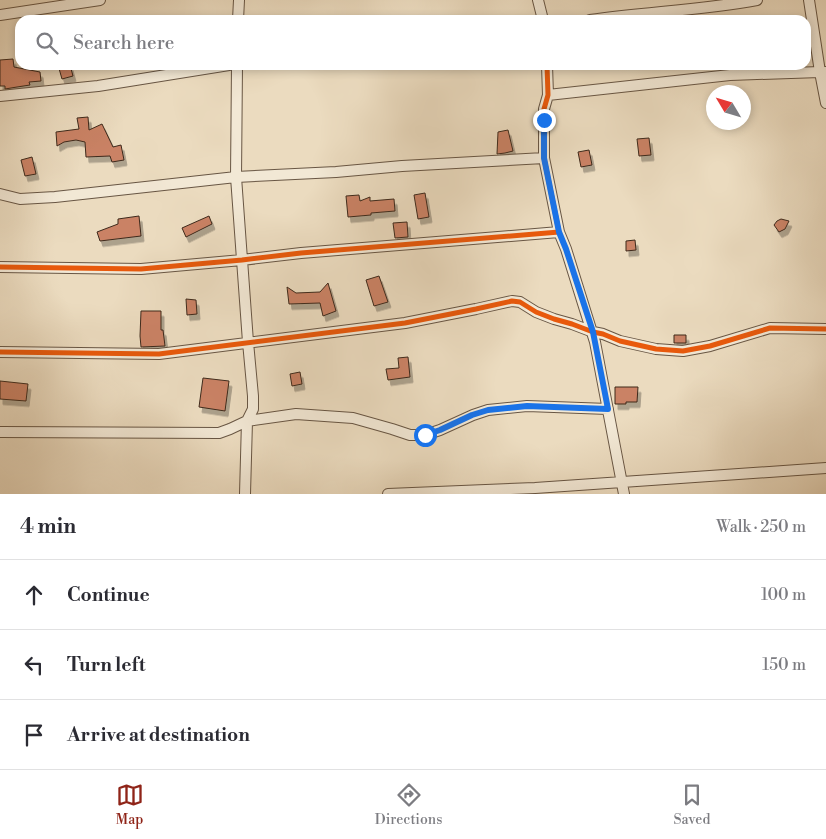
<!DOCTYPE html>
<html lang="en">
<head>
<meta charset="utf-8">
<style>
  :root { --surface:#fff; --page:#f2f2f3; --text:#2b2b33; --muted:#7c7c81; --line:#e1e1e2; --accent:#8f2418 }
  body { margin:0; font-family:"Libre Bodoni",serif; background:var(--page); color:var(--text) }
  .compass { position:absolute; left:706px; top:85px; width:45px; height:45px; border-radius:50%; background:var(--surface); box-shadow:0 2px 8px #0003; rotate:308deg }
  .stop { position:absolute; width:15px; height:15px; margin:-11px; border:4px solid #1a73e8; border-radius:50%; background:#fff }
  .stop.end { background:#1a73e8; border-color:#fff; box-shadow:0 1px 5px #0008 }
  .list { margin:0; padding:0; list-style:none }
  h2 { display:flex; justify-content:space-between; align-items:center; height:65px; margin:0; padding:0 20px; font-size:21px }
  h2 small { font-size:16px; font-weight:400; color:var(--muted) }
  .list li { display:grid; grid-template-columns:32px 1fr auto; gap:15px; align-items:center; box-sizing:border-box; height:70px; padding:0 20px; border-top:1px solid var(--line) }
  .list b { display:block; font-size:19px; white-space:nowrap }
  .list em { font-size:16px; font-style:normal; color:var(--muted) }
  .icon { flex:none; width:28px; height:28px; fill:none; stroke:currentColor; stroke-width:2; stroke-linecap:round; stroke-linejoin:round }
  .map { position:relative; flex:none; width:826px; height:494px; overflow:hidden }
  .search { position:absolute; background:var(--surface); box-shadow:0 2px 8px #0003; left:15px; right:15px; top:15px; height:55px; display:flex; align-items:center; gap:12px; box-sizing:border-box; padding:0 18px; border-radius:15px; color:var(--muted); font-size:19px }
  .sheet { height:275px; background:var(--surface) }
  nav { display:flex; justify-content:space-around; align-items:center; box-sizing:border-box; height:70px; border-top:1px solid var(--line); background:var(--surface); font-size:14px; color:var(--muted) }
  nav a { display:grid; justify-items:center; gap:2px }
  nav .on { color:var(--accent) }
  .map>svg:first-child { display:block }
</style>
</head>
<body>
<div class="map">
<svg width="826" height="494" viewBox="0 0 826 494">
  <defs>
    <filter id="shadow"><feDropShadow dx="3" dy="5.5" stdDeviation="0" flood-color="#0004"/></filter>
  </defs>
  <rect width="100%" height="100%" fill="#ebdbbf"/>
  <filter id="stains"><feTurbulence type="fractalNoise" baseFrequency=".004" numOctaves="4"/><feColorMatrix values="0 0 0 0 .2 0 0 0 0 .09 0 0 0 0 .02 0 0 0 .5 -.17"/></filter>
  <radialGradient id="worn" r=".72"><stop offset=".6" stop-color="#630" stop-opacity="0"/><stop offset="1" stop-color="#630" stop-opacity=".3"/></radialGradient>
  <!-- building -->
  <path fill="#ca8265" stroke="#3d291b" filter="url(#shadow)" d="M 13,59 L 14,67 L 40,72 L 41,81 L 29,82 L 30,85 L 17,87 L 5,89 L 5,86 L 0,86 L 0,60 Z
    M 58,65 L 70,65 L 73,76 L 62,79 Z
    M 88,117 L 89,130 L 102,124 L 113,147 L 121,145 L 124,160 L 112,162 L 110,156 L 86,157 L 85,142 L 76,140 L 64,142 L 57,146 L 56,132 L 79,129 L 77,118 Z
    M 508,130 L 513,151 L 505,153 L 497,154 L 498,132 Z
    M 649,138 L 651,155 L 639,156 L 637,139 Z
    M 589,150 L 592,165 L 581,167 L 578,152 Z
    M 32,157 L 36,174 L 25,176 L 21,160 Z
    M 425,193 L 429,217 L 418,219 L 414,195 Z
    M 359,195 L 360,201 L 370,197 L 370,201 L 394,199 L 395,211 L 371,213 L 371,215 L 348,217 L 346,196 Z
    M 139,216 L 141,236 L 100,241 L 97,232 L 118,224 L 118,219 Z
    M 209,216 L 212,224 L 186,237 L 182,228 Z
    M 781,219 L 789,221 L 785,229 L 779,232 L 774,225 L 777,221 Z
    M 407,222 L 408,237 L 395,238 L 393,223 Z
    M 635,240 L 636,250 L 626,251 L 626,241 Z
    M 379,276 L 388,302 L 374,306 L 366,280 Z
    M 328,283 L 336,311 L 323,316 L 320,303 L 289,304 L 287,287 L 296,293 L 320,292 Z
    M 186,299 L 196,300 L 197,314 L 187,315 Z
    M 141,311 L 161,311 L 161,330 L 163,330 L 165,346 L 141,347 L 140,336 Z
    M 674,335 L 686,335 L 686,343 L 674,343 Z
    M 408,357 L 410,377 L 388,380 L 386,369 L 399,368 L 398,358 Z
    M 300,372 L 302,384 L 292,386 L 290,374 Z
    M 203,378 L 229,381 L 225,411 L 199,407 Z
    M 0,381 L 28,384 L 26,401 L 0,399 Z
    M 615,387 L 638,387 L 637,402 L 626,402 L 626,404 L 615,404 Z"/>
  <g fill="none" stroke-linecap="round" stroke-linejoin="round">
    <!-- street casing -->
    <g stroke="#685644" stroke-width="12">
      <path id="street" d="M 538,0 L 543,20
        M 0,15 L 100,0
        M 238,20 L 239,0
        M 590,20 C 646,12 702,10 757,0
        M 237,65 L 236,177 L 248,342 L 253,396 L 253,409 L 247,421 L 245,494
        M 825,72 L 820,72 L 826,103
        M 548,95 L 730,75 L 820,72 L 809,0
        M 0,96 L 98,86 L 229,65
        M 0,194 L 20,199 L 55,197 L 236,177 L 336,172 L 402,166 L 544,158
        M 559,232 L 566,249 L 595,342 L 624,494
        M 0,267 L 141,269 L 242,260 L 301,253 L 559,232 L 544,158 L 544,109 L 548,95 L 547,65
        M 0,352 L 159,354 L 405,323 L 476,309 L 512,301 L 520,302 L 536,312 L 554,319 L 572,324 L 593,332 L 603,334 L 620,341 L 656,349 L 683,351 L 710,346 L 770,328 L 826,329
        M 0,432 L 219,433 L 230,429 L 247,421 L 296,414 L 353,418 L 392,429 L 410,435 L 425,435 L 440,430 L 473,415 L 488,410 L 527,406 L 608,409
        M 388,494 L 535,488 L 826,468"/>
    </g>
    <!-- street -->
    <use href="#street" stroke="#f2e8d5" stroke-width="10"/>
    <!-- cycleway casing -->
    <g stroke="#f2e8d5" stroke-width="8">
      <path id="cycleway" d="M 0,267 L 141,269 L 242,260 L 301,253 L 559,232 L 544,158 L 544,109 L 548,95 L 547,65
        M 0,352 L 159,354 L 405,323 L 476,309 L 512,301 L 520,302 L 536,312 L 554,319 L 572,324 L 593,332 L 603,334 L 620,341 L 656,349 L 683,351 L 710,346 L 770,328 L 826,329"/>
    </g>
    <!-- cycleway -->
    <use href="#cycleway" stroke="#e8590c" stroke-width="5"/>
  </g>
  <g fill="none" stroke-linecap="round" stroke-linejoin="round">
    <!-- route -->
    <path stroke="#1a73e8" stroke-width="6" d="M 425,435 L 440,430 L 472,415 L 488,410 L 527,406 L 608,409 L 593,332 L 566,249 L 559,232 L 544,158 L 544,120"/>
  </g>
  <rect width="100%" height="100%" filter="url(#stains)"/>
  <rect width="100%" height="100%" fill="url(#worn)"/>
</svg>
<svg class="compass" viewBox="-18 -18 36 36"><path d="M0-13l5 13h-10z" fill="#e53935"/><path d="M0 13l5-13h-10z" fill="#7c7c81"/></svg>
<div class="stop" style="left:425px;top:435px"></div>
<div class="stop end" style="left:544px;top:120px"></div>
<div class="search"><svg class="icon" aria-label="search" viewBox="0 0 24 24"><circle cx="10" cy="10" r="6"/><path d="M15 15l6 6"/></svg>Search here</div>
</div>
<section class="sheet">
<h2>4 min<small>Walk · 250 m</small></h2>
<ul class="list">
<li><svg class="icon" aria-label="ahead" viewBox="0 0 24 24"><path d="M12 20V5M6 11l6-6 6 6"/></svg><div><b>Continue</b></div><em>100 m</em></li>
<li><svg class="icon" aria-label="left" viewBox="0 0 24 24"><path d="M17 20v-9H6M10 6l-5 5 5 5"/></svg><div><b>Turn left</b></div><em>150 m</em></li>
<li><svg class="icon" aria-label="arrive" viewBox="0 0 24 24"><path d="M6 21V4h12l-3 4 3 4H6"/></svg><div><b>Arrive at destination</b></div></li>
</ul>
</section>
<nav>
<a class="on"><svg class="icon" aria-label="map" viewBox="0 0 24 24"><path d="M3 6l6-2 6 2 6-2v14l-6 2-6-2-6 2zM9 4v14M15 6v14"/></svg>Map</a>
<a><svg class="icon" aria-label="directions" viewBox="0 0 24 24"><path d="M12 3l9 9-9 9-9-9zM9 14v-3h6M13 9l2 2-2 2"/></svg>Directions</a>
<a><svg class="icon" aria-label="saved" viewBox="0 0 24 24"><path d="M7 4h10v16l-5-4-5 4z"/></svg>Saved</a>
</nav>
</body>
</html>
